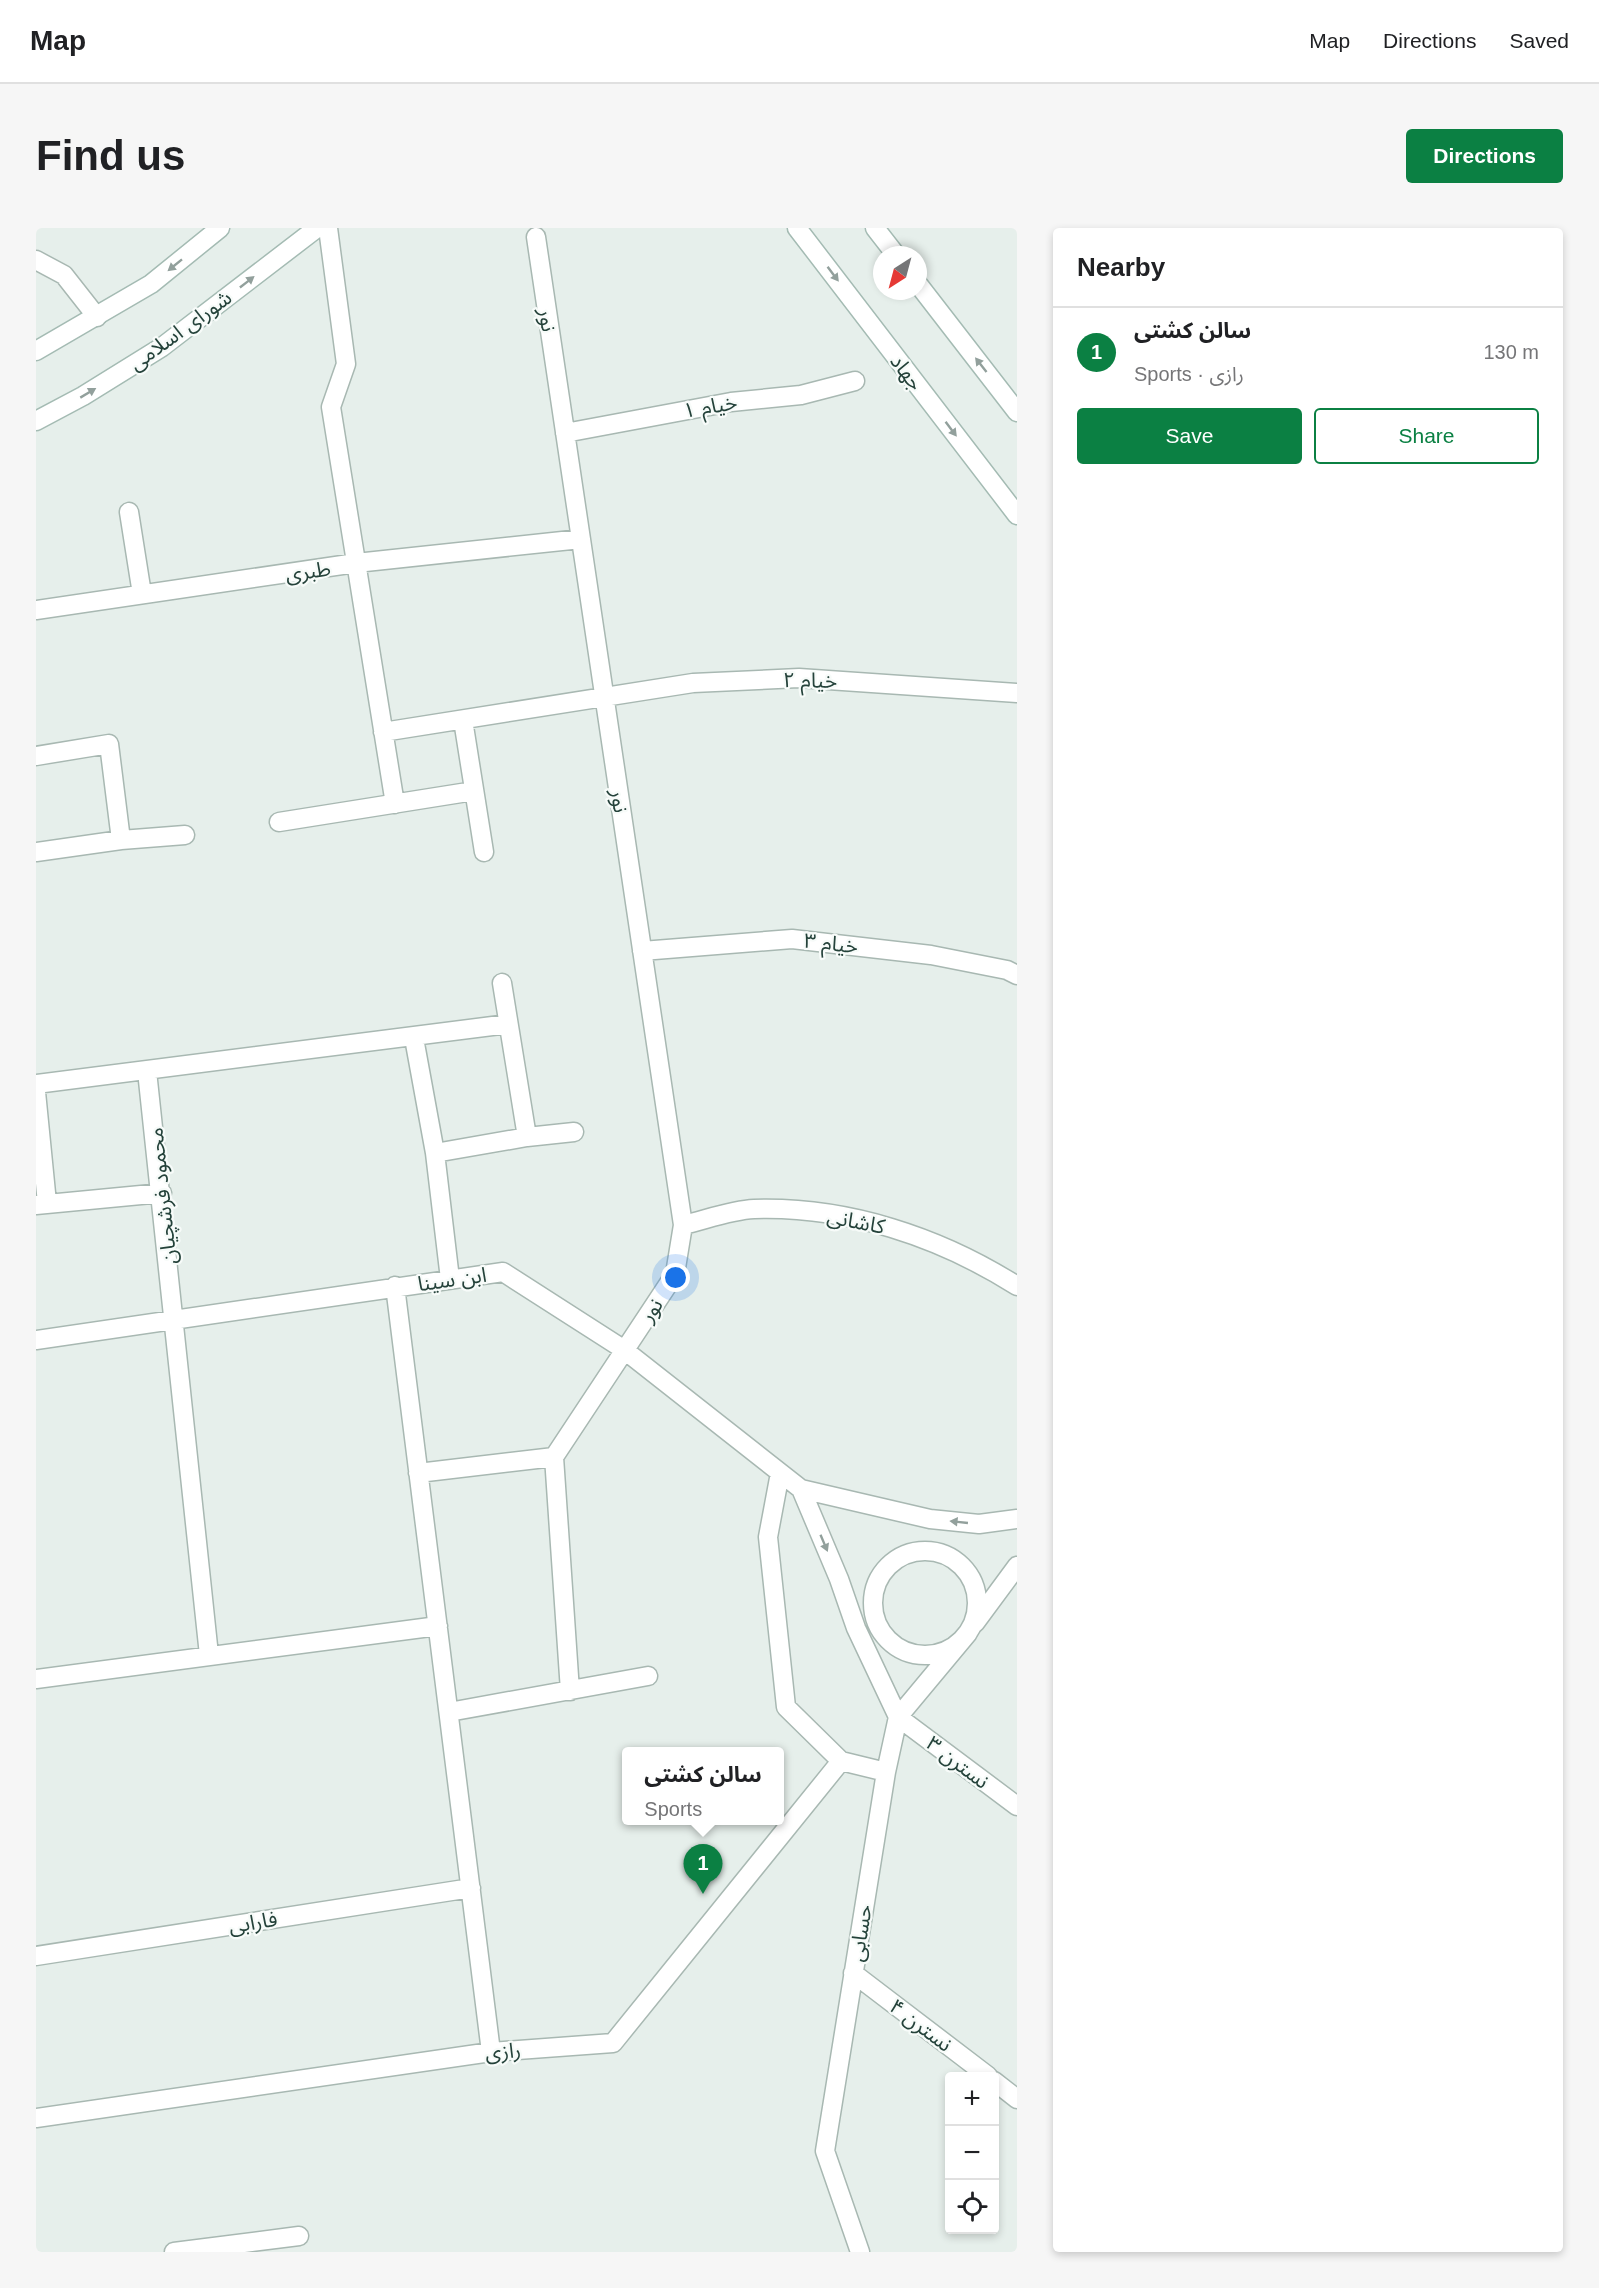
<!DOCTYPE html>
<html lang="en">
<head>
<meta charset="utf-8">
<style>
  :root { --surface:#fff; --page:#f6f6f6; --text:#202124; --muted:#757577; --line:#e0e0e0; --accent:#0b8043 }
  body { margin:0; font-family:Arial,"Noto Sans Arabic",sans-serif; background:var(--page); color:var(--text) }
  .controls { position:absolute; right:18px; bottom:18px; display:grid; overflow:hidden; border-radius:6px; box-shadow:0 3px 9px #0003 }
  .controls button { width:54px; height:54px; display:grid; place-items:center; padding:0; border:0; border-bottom:2px solid var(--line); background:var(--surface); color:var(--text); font:30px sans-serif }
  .compass { position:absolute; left:837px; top:18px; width:54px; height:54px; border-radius:50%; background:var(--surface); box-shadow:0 3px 9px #0003; rotate:216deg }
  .you { position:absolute; left:640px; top:1050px; width:21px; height:21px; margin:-15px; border:4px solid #fff; border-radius:50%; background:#1a73e8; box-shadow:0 0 0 9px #1a73e833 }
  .badge { display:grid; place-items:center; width:39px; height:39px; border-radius:50%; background:var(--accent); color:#fff; font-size:20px; font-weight:700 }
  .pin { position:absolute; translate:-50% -50px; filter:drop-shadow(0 2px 3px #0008) }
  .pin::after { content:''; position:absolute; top:32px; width:21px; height:18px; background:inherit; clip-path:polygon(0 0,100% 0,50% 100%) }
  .popup { position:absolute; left:586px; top:1519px; width:162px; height:78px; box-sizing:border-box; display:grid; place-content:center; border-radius:6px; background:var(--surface); filter:drop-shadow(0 2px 4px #0005); font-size:20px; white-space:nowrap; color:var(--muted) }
  .popup b { font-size:22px; color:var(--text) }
  .popup::after { content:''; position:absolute; left:50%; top:100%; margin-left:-12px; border:12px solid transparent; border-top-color:var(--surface) }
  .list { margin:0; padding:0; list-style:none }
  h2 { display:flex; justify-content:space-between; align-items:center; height:78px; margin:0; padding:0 24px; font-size:26px }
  h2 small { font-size:20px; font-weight:400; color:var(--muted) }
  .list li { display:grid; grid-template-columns:39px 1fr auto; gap:18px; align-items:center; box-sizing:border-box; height:84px; padding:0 24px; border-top:2px solid var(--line) }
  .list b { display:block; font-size:22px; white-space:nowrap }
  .list p { margin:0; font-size:20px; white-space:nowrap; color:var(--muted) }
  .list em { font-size:20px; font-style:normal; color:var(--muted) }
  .actions { display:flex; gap:12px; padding:18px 24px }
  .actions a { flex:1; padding:14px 0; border:2px solid var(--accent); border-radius:6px; text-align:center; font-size:21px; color:var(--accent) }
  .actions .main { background:var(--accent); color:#fff }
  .icon { flex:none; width:33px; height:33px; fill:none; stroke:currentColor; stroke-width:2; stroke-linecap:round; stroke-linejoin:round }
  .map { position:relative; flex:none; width:981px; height:2024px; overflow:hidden; border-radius:6px }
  header { display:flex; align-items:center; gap:36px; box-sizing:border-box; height:84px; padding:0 30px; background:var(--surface); border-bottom:2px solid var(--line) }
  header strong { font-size:28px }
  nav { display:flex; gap:33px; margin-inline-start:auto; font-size:21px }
  .intro { display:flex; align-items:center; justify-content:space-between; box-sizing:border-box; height:144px; padding:0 36px }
  h1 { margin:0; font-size:42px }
  .button { padding:15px 27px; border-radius:6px; background:var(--accent); color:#fff; font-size:21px; font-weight:700 }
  main { display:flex; gap:36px; padding:0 36px }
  aside { flex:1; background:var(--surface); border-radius:6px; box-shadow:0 3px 9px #0003 }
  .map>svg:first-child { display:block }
</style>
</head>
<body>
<header>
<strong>Map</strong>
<nav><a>Map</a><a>Directions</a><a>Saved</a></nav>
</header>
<div class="intro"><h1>Find us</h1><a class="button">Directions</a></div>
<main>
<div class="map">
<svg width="981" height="2024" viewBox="0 0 981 2024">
  <rect width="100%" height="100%" fill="#e6efeb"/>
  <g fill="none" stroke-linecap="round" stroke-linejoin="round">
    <!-- street casing -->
    <g stroke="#a8b8b2" stroke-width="21">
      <path id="street" d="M 292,0 L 310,136 L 295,179 L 359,576
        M 0,32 L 28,47 L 61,89
        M 529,205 L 695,174 L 765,167 L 819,153
        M 93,284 L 106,366
        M 0,382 L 320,335 L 545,311
        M 427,492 L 448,624
        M 347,504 L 657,455 L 763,450 L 981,465
        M 0,528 L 73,516 L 85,612
        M 243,594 L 438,563
        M 0,624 L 85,612 L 149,607
        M 606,723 L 756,711 L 895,727 L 971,742 L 981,747
        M 466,755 L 491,909
        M 378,810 L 399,925 L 414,1051
        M 111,843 L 173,1427
        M 0,856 L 472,796
        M 0,864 L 11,975
        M 399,925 L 491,909 L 538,904
        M 0,977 L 126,965
        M 647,997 C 669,992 695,982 718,981 C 811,978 904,1009 981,1058
        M 359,1058 L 455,1824
        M 0,1112 L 467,1044 L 587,1121 L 765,1261 L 894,1291 L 943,1296 L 981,1291
        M 518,1229 L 534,1463
        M 382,1245 L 518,1229 L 639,1046 L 647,997 L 500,9
        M 744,1245 L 732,1309 L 750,1479 L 805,1533 L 850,1544
        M 765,1261 L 803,1351 L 820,1400 L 862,1489 L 981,1578
        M837 1375a52 52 0 1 1 104 0a52 52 0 1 1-104 0Z
        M 939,1395 L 981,1338
        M 0,1451 L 402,1398
        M 413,1484 L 612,1448
        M 0,1728 L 435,1660
        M 817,1745 L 952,1848
        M 958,1853 L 981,1871
        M 0,1890 L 455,1824 L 577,1815 L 805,1533
        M 138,2024 L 263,2008
        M 824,2024 L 789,1923 L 850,1544 L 862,1489 L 932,1405"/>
    </g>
    <!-- secondary casing -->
    <g stroke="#a4bbb3" stroke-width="21">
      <path id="secondary" d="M 761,0 L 981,287
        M 839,0 L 860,27
        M 882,56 L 981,184
        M 0,123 L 115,56 L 184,0
        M 0,193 L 47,168 L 126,119 L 281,0"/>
    </g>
    <!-- street -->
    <use href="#street" stroke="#fff" stroke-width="18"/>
    <!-- secondary -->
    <use href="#secondary" stroke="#fff" stroke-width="18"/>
  </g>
  <!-- one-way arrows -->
  <defs><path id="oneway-solid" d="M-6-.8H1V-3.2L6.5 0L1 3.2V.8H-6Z" transform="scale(1.5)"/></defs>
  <g fill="#92a09c">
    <use href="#oneway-solid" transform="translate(139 37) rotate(141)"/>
    <use href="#oneway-solid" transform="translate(797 46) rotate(53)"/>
    <use href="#oneway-solid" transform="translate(211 54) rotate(-38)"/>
    <use href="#oneway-solid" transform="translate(945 137) rotate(-128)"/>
    <use href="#oneway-solid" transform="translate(52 165) rotate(-31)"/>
    <use href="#oneway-solid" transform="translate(915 201) rotate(53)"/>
    <use href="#oneway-solid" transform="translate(923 1294) rotate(-174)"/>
    <use href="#oneway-solid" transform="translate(788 1315) rotate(67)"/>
  </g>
  <g text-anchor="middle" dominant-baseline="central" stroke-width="4.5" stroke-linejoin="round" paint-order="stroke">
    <!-- street labels -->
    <g font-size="21" fill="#24423a" stroke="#f7fbf9">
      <text transform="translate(512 92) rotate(82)">نور</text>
      <text transform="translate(144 102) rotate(-36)">شورای اسلامی</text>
      <text transform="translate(871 144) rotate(53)">جهاد</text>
      <text transform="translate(674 178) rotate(-10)">خیام ۱</text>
      <text transform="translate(272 343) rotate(-8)">طبری</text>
      <text transform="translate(774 452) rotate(1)">خیام ۲</text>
      <text transform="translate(584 573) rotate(82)">نور</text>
      <text transform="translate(795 715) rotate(6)">خیام ۳</text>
      <text transform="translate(126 968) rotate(-96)">محمود فرشچیان</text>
      <text transform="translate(820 993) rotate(11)">کاشانی</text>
      <text transform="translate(416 1051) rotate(-8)">ابن سینا</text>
      <text transform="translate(615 1082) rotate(-56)">نور</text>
      <text transform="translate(922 1534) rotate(37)">نسترن ۳</text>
      <text transform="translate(217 1694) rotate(-9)">فارابی</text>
      <text transform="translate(824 1705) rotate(-81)">حسابی</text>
      <text transform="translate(885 1797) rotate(37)">نسترن ۴</text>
      <text transform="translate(467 1823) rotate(-5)">رازی</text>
    </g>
  </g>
</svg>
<div class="controls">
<button>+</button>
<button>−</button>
<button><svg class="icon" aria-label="locate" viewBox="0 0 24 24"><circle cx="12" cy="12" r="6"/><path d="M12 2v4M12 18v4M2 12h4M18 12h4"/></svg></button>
</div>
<svg class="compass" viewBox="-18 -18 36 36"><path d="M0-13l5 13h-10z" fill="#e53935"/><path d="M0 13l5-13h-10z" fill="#757577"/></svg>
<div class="you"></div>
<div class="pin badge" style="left:667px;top:1666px">1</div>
<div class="popup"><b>سالن کشتی</b>Sports</div>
</div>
<aside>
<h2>Nearby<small></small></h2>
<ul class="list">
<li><span class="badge">1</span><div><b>سالن کشتی</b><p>Sports · رازی</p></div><em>130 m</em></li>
</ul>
<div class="actions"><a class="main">Save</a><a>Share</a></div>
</aside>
</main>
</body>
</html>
